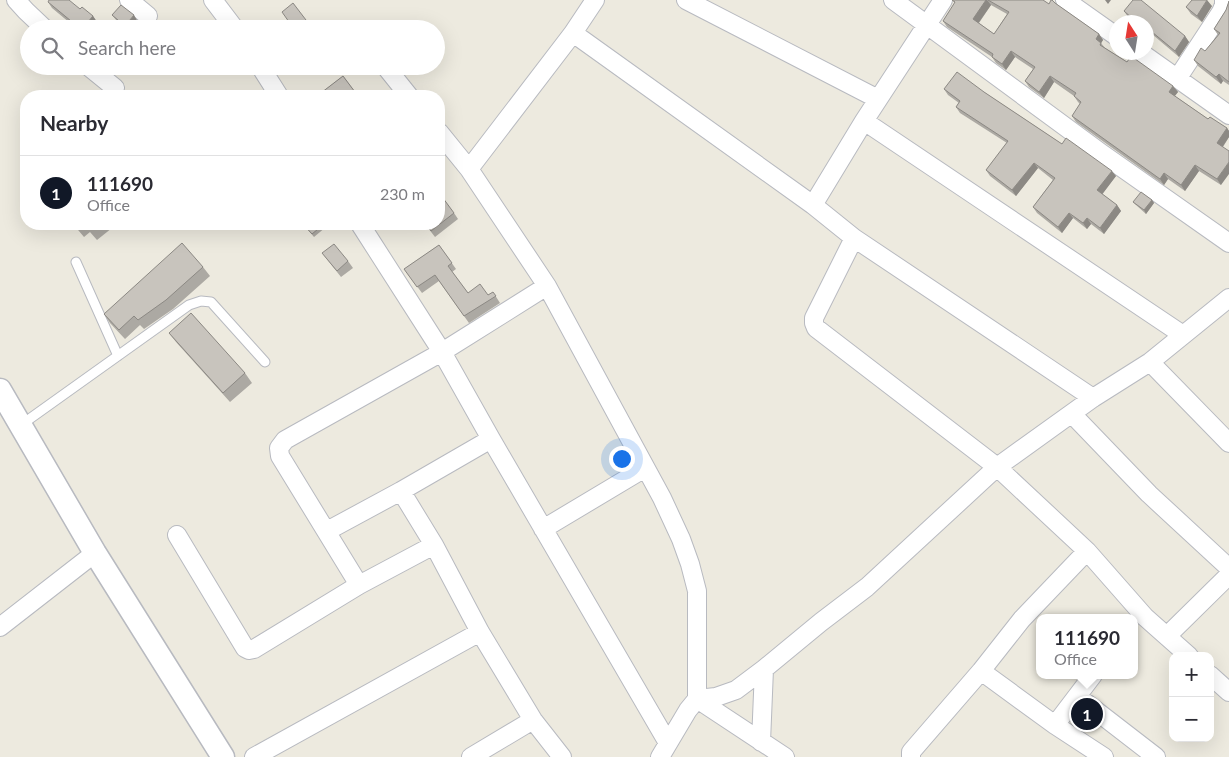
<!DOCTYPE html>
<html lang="en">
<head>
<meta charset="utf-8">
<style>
  :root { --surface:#fff; --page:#f7f7f7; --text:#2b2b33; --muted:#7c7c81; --line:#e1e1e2; --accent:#111827 }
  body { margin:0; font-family:Lato,sans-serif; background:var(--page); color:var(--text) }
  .controls { position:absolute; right:15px; bottom:15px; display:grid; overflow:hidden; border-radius:10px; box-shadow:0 5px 20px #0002 }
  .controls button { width:45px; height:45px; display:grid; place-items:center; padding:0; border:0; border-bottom:1px solid var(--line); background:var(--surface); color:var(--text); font:25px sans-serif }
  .compass { position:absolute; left:1109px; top:15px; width:45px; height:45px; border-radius:50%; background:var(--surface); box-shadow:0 5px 20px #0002; rotate:348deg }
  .you { position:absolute; left:621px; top:458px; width:18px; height:18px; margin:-12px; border:4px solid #fff; border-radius:50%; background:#1a73e8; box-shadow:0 0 0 8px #1a73e833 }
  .badge { display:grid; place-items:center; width:32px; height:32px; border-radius:50%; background:var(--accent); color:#fff; font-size:16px; font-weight:700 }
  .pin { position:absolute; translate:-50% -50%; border:2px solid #fff; box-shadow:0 1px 5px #0006 }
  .popup { position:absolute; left:1036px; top:614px; width:102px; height:65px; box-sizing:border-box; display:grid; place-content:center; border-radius:10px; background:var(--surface); filter:drop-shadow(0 1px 4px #0005); font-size:16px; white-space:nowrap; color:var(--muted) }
  .popup b { font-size:19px; color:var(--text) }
  .popup::after { content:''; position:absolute; left:50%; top:100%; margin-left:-10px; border:10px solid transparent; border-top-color:var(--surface) }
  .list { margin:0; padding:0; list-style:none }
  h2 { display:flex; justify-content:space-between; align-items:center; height:65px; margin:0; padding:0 20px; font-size:21px }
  h2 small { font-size:16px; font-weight:400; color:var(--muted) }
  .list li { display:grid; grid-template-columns:32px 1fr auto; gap:15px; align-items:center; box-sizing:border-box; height:75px; padding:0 20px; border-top:1px solid var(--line) }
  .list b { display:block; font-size:19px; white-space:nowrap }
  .list p { margin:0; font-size:16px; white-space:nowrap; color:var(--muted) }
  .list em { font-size:16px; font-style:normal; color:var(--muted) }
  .icon { flex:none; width:28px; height:28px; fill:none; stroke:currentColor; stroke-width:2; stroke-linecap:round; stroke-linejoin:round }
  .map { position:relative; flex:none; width:1229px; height:757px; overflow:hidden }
  .search { position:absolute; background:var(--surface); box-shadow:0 5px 20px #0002; left:20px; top:20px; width:425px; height:55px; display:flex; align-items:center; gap:12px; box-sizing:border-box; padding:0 18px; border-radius:28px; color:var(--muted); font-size:19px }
  .panel { position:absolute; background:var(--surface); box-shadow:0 5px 20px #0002; left:20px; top:90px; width:425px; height:140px; border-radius:20px }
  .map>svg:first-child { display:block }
</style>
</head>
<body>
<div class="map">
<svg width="1229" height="757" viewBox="0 0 1229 757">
  <rect width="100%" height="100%" fill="#edeadf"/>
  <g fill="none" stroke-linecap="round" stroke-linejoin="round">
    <!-- service casing -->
    <g stroke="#b8bac0" stroke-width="11">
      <path id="service" d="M 76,262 L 118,356
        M 21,425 L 189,305 L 201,301 L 211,302 L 265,362"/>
    </g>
    <!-- minor casing -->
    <g stroke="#b8bac0" stroke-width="20">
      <path id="minor" d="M 16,0 L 26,11 L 45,29
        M 129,0 L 148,16
        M 213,0 L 235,29
        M 595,0 L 573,33 L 813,205 L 854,238 L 1093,398
        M 686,0 L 878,99
        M 893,0 L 1101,153 L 1229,243
        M 1065,0 L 1116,36
        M 1140,52 L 1229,115
        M 88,66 L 115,88
        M 260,66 L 279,96
        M 385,66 L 409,96
        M 1177,79 L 1221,12 L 1224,5 L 1224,0
        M 864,121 L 1183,335
        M 439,132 L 469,169 L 547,286 L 662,498 L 681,539 L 690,564 L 697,591 L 697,699 L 688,710 L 660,757
        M 469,169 L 573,33
        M 813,205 L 864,121 L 943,0
        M 360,224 L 442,352 L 491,439 L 668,743
        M 854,238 L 814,318 L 814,323 L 816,328 L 997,467 L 1087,551 L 1145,617 L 1189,656
        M 1150,362 L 1229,443
        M 1072,414 L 1149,494 L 1229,568
        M 543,529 L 645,468
        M 327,531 L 401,491
        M 177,535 L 245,648 L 249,650 L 254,649 L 359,585 L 434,545 L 480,632 L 533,720 L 562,757
        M 434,545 L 401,491 L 491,439
        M 359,585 L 280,456 L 279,448 L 285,440 L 442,352 L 547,286
        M 0,627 L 95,553
        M 1167,636 L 1229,575
        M 981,671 L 1055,725 L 1104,757
        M 1210,675 L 1229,692
        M 1077,696 L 1156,757
        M 697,699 L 716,697 L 736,690 L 764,669 L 821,622 L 867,587 L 997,467 L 1093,398 L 1150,362 L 1229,298
        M 697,699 L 785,757
        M 1055,725 L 1093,675
        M 761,742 L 764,669
        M 254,757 L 480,632
        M 471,757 L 533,720
        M 911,757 L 911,752 L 981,671 L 1022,619 L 1087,551"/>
    </g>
    <!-- tertiary casing -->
    <g stroke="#b8bac0" stroke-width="25">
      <path id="tertiary" d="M 0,390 L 95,553 L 223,757"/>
    </g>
    <!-- service -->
    <use href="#service" stroke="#fff" stroke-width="9"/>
    <!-- minor -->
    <use href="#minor" stroke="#fff" stroke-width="18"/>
    <!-- tertiary -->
    <use href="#tertiary" stroke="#fff" stroke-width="22"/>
  </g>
  <!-- wall -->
  <path fill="#aca9a3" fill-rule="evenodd" d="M 952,0 L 1043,0 L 1049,4 L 1055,3 L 1099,34 L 1103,40 L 1101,43 L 1105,48 L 1127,62 L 1173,86 L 1178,92 L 1175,96 L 1208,119 L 1227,128 L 1229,131 L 1229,137 L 1223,147 L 1221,185 L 1199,171 L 1185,191 L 1168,179 L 1164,185 L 1076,122 L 1072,116 L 1080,104 L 1078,102 L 1074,96 L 1054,82 L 1044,98 L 1029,87 L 1025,81 L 1033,69 L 1015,57 L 1006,70 L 996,63 L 992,57 L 947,27 L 943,21 L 955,3 ZM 991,5 L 1007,14 L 994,34 L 979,23 Z
    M 1229,1 L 1229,85 L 1223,81 L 1221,84 L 1198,66 L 1194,60 L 1205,51 L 1218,35 L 1214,29 L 1226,10 Z
    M 48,2 L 80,9 L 93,16 L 97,22 L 92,29 L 73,29 L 69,24 L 70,23 L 52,8 Z
    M 293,3 L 310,27 L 308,29 L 293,29 Z
    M 1212,6 L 1202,22 L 1191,14 L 1186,7 Z
    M 1124,11 L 1185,36 L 1189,42 L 1179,57 L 1146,29 L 1146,22 L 1135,22 L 1128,17 Z
    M 112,15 L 138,22 L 132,29 L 126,29 L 117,21 Z
    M 343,76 L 358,96 L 317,96 Z
    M 944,89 L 984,92 L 1062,144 L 1116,176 L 1102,194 L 1117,205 L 1121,211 L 1104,234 L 1091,224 L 1087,229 L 1073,218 L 1062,233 L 1037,213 L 1033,207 L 1053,180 L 1038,168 L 1016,196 L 990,176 L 986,170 L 1007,143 L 960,113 L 956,107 L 959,103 L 948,95 Z
    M 1152,200 L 1154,203 L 1146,214 L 1136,205 L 1133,202 Z
    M 454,213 L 458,219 L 435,237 L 425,224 Z
    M 73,224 L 117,224 L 97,240 L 90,232 L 84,237 Z
    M 303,224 L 324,224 L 326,227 L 314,237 Z
    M 439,245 L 456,269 L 452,272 L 468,293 L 488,295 L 493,292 L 500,303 L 469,323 L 439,281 L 422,293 L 404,269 Z
    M 322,253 L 348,261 L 353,268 L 341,277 Z
    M 203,267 L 210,276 L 173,309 L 144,329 L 140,325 L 125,339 L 110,323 L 104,314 Z
    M 169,333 L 245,373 L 252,383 L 230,402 L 176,342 Z"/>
  <!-- shaded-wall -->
  <path fill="#8c8984" d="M 986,0 L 987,0 L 991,5 L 977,25 L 973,19 Z
    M 1105,0 L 1111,0 L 1108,4 Z
    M 1207,0 L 1212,6 L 1202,22 L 1197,16 Z
    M 134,15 L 138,22 L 132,29 L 127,29 L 125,26 Z
    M 93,16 L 97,22 L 92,29 L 82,29 Z
    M 1135,16 L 1139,22 L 1136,22 L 1133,19 Z
    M 1099,34 L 1103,40 L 1100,45 L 1096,39 Z
    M 1185,36 L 1189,42 L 1179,57 L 1175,51 Z
    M 1011,51 L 1015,57 L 1006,70 L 1002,64 Z
    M 1219,74 L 1223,81 L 1221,84 L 1216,77 Z
    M 1050,76 L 1054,82 L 1044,98 L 1039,92 Z
    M 1173,86 L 1178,92 L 1173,98 L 1169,92 Z
    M 1227,128 L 1229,131 L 1229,137 L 1221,149 L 1217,143 Z
    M 1229,162 L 1229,174 L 1221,185 L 1217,179 Z
    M 1034,163 L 1038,168 L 1016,196 L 1012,190 Z
    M 1195,165 L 1199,171 L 1185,191 L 1181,185 Z
    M 1112,171 L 1116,176 L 1101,196 L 1097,190 Z
    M 1164,173 L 1168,179 L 1164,185 L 1160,179 Z
    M 1152,200 L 1154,203 L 1146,214 L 1144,210 Z
    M 1117,205 L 1121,211 L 1104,234 L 1100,228 Z
    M 1069,213 L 1073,218 L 1062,233 L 1058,227 Z
    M 1087,218 L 1091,224 L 1087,229 L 1083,223 Z"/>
  <!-- building -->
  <path fill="#c8c4bd" stroke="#8c8984" d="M 49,0 L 69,0 L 80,9 L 82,7 L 93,16 L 82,29 L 75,29 L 69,24 L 71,21 L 48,2 Z
    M 952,0 L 986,0 L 973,19 L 994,34 L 1009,12 L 988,0 L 1043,0 L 1049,4 L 1051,0 L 1052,0 L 1055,3 L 1099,34 L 1096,39 L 1101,43 L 1100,45 L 1127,62 L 1131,56 L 1173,86 L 1169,92 L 1208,119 L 1210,117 L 1227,128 L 1217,143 L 1229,151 L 1229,162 L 1217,179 L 1195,165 L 1181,185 L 1164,173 L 1160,179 L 1072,116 L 1081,102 L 1074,96 L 1076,93 L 1050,76 L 1039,92 L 1025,81 L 1035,67 L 1011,51 L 1002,64 L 992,57 L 993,54 L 943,21 L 955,2 Z
    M 1133,0 L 1141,0 L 1185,36 L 1175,51 L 1146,27 L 1146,22 L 1142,22 L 1135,16 L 1133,19 L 1124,11 Z
    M 1192,0 L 1207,0 L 1197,16 L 1186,7 Z
    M 1229,1 L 1229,82 L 1219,74 L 1216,77 L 1194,60 L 1201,48 L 1205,51 L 1220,33 L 1214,29 L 1226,10 Z
    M 293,3 L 306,20 L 294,29 L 282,12 Z
    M 121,5 L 134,15 L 125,26 L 112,15 Z
    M 957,72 L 984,92 L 1062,144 L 1066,138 L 1112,171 L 1097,190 L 1117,205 L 1100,228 L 1087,218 L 1083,223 L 1069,213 L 1058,227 L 1033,207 L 1055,178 L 1034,163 L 1012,190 L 986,170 L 1008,141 L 956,107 L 960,101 L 944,89 Z
    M 343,76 L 355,92 L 349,96 L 317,96 Z
    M 1141,192 L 1152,200 L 1144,210 L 1133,202 Z
    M 440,194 L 454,213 L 431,231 L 425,224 L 439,224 L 439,195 Z
    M 85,224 L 94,224 L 89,228 Z
    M 303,224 L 324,224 L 312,234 Z
    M 182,243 L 203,267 L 166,300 L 138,320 L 134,316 L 119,330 L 104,314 Z
    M 334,244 L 348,261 L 337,271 L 322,253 Z
    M 439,245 L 452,263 L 448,266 L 468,293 L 480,284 L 488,295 L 493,292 L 496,296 L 464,316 L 435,275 L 417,287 L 404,269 Z
    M 191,313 L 245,373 L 223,393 L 169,333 Z"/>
</svg>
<div class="controls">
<button>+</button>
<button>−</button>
</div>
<svg class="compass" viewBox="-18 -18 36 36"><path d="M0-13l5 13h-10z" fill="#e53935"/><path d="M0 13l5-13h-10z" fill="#7c7c81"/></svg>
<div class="you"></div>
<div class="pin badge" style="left:1087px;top:714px">1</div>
<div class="popup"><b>111690</b>Office</div>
<div class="search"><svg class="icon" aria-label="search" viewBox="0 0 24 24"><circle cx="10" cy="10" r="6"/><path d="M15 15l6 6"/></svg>Search here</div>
<section class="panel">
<h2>Nearby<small></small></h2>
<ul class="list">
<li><span class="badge">1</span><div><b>111690</b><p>Office</p></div><em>230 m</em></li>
</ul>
</section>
</div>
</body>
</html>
